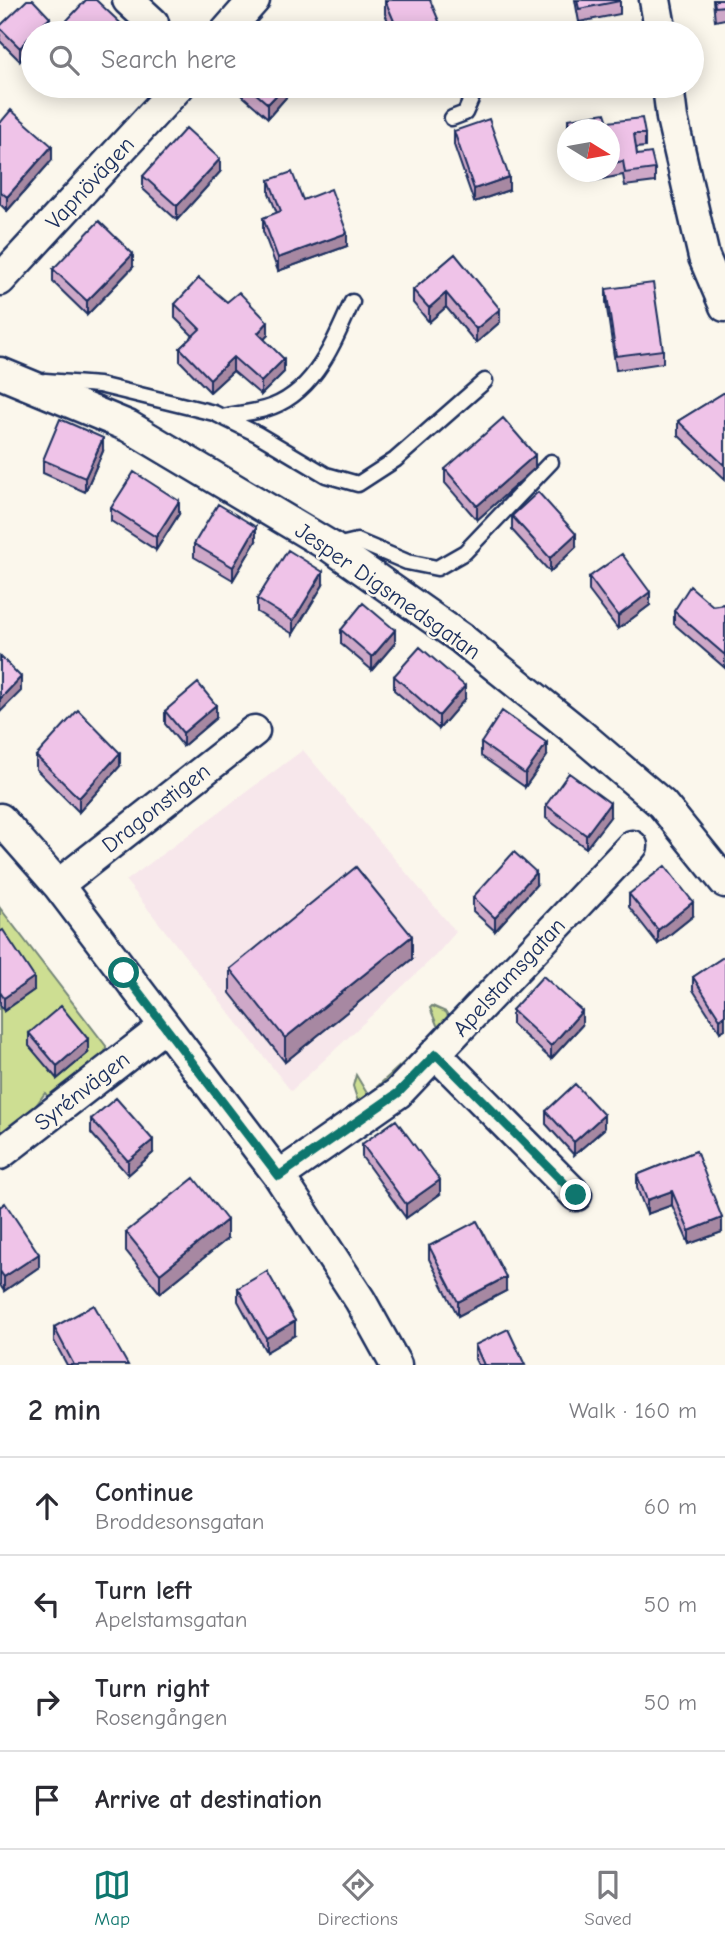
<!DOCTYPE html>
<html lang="en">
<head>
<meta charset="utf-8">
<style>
  :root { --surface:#fff; --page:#f2f2f3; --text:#2b2b33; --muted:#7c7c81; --line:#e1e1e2; --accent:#0f766e }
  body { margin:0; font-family:"Comic Neue",sans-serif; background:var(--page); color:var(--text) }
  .compass { position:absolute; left:557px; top:119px; width:63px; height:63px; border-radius:50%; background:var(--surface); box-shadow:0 4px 18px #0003; rotate:101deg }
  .stop { position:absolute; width:21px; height:21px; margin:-16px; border:5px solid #0f766e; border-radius:50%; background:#fff }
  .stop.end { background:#0f766e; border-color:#fff; box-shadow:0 2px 7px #0008 }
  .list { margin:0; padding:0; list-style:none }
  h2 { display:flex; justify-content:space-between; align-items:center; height:91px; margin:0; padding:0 28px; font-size:30px }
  h2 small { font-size:23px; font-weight:400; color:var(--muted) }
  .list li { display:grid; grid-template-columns:46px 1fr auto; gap:21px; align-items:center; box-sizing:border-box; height:98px; padding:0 28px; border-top:2px solid var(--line) }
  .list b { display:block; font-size:26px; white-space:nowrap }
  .list p { margin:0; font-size:23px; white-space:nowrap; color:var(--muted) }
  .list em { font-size:23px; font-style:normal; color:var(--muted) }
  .icon { flex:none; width:38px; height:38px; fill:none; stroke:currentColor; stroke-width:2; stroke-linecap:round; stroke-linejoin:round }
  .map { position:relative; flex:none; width:725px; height:1365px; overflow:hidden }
  .search { position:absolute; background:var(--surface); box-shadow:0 4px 18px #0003; left:21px; right:21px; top:21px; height:77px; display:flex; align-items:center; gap:18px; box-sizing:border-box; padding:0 24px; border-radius:38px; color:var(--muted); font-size:26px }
  .sheet { height:483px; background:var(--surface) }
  nav { display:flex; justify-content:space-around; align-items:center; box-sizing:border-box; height:98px; border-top:2px solid var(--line); background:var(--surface); font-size:19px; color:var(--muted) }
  nav a { display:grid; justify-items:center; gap:4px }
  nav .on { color:var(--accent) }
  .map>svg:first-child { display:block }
</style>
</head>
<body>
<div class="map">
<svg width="725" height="1365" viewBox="0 0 725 1365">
  <rect width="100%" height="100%" fill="#fbf7ec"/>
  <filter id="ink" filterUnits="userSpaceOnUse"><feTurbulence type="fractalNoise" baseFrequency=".0143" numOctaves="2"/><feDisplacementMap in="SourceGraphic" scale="14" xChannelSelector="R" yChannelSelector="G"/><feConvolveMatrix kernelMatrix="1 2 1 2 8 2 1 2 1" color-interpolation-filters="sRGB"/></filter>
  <g filter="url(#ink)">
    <!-- built -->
    <path fill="#f7e7eb" d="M 303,750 L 456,932 L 435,956 L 291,1091 L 126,881 Z"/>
    <!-- green -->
    <path fill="#cdde92" stroke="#748678" stroke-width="2" d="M 0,908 L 106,1046 L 104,1068 L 54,1105 L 45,1093 L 17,1132 L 0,1143 Z
      M 432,1006 L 446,1012 L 451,1022 L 424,1056 L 359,1105 L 353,1086 L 356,1075 L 368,1095 L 439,1030 L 430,1008 Z"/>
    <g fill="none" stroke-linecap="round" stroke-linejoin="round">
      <!-- service casing -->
      <g stroke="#1b2f5e" stroke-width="19">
        <path id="service" d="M 452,118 L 465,113 L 477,86
          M 45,381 L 99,385 L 214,413 L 257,434 L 326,475 L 358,484 L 395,460 L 485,381
          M 222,417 C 236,414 251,413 265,409 C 314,395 333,344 352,302
          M 332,547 L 357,541 L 407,562 L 437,568 L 465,552 L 551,462"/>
      </g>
      <!-- minor casing -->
      <g stroke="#1b2f5e" stroke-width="35">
        <path id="minor" d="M 128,0 L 153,23
          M 655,0 L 661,33
          M 225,33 L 254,0
          M 668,86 L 672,118 L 704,257 L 725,306
          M 0,280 L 179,86
          M 0,373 L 128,426 L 331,547 L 462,639 L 580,734 L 662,804 L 725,882
          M 0,819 L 58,885 L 279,1176 L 360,1300 L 396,1365
          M 58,885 L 254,731
          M 436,1054 L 576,1195
          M 0,1154 L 164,1027
          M 279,1176 L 398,1093 L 632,846"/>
      </g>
      <!-- service -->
      <use href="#service" stroke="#fbf7ec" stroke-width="14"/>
      <!-- minor -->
      <use href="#minor" stroke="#fbf7ec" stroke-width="30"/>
    </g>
    <!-- wall -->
    <path fill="#cea8c8" stroke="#1b2f5e" stroke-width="2" d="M 385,0 L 444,33 L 393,33 L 385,14 Z
      M 575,0 L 620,0 L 620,14 L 579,22 Z
      M 713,0 L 725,0 L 725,19 L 715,21 Z
      M 0,26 L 50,31 L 20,61 L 0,41 Z
      M 237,86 L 296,86 L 268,118 L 237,91 Z
      M 568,119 L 608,122 L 645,134 L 645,147 L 636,148 L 637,155 L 655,169 L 655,182 L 625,186 L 623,175 L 592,181 L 592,172 L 610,172 L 610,130 L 568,130 Z
      M 0,123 L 52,160 L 7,211 L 0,204 Z
      M 454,131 L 509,190 L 474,202 L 454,145 Z
      M 220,172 L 177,220 L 143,189 L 143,176 Z
      M 269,180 L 303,200 L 347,246 L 278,271 L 263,231 L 263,218 L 277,213 L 269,193 Z
      M 455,254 L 500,322 L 476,343 L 446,307 L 429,322 L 413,303 L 413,290 Z
      M 133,267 L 87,315 L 53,282 L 53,269 Z
      M 606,289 L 663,350 L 663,363 L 616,370 L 606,302 Z
      M 227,302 L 268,335 L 264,339 L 284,372 L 261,395 L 233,371 L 210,392 L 180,361 L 180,348 L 193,336 L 175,318 L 175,304 Z
      M 725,392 L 725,479 L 678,435 L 678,421 Z
      M 103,451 L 85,492 L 43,473 L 43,460 Z
      M 535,468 L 477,520 L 445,483 L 445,469 Z
      M 111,508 L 179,514 L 156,550 L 111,521 Z
      M 512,516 L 576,547 L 550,572 L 512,530 Z
      M 256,541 L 233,580 L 194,557 L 194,544 Z
      M 589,577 L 650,605 L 618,629 L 589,591 Z
      M 323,585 L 293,634 L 257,612 L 257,599 Z
      M 725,604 L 725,668 L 674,624 L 674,611 Z
      M 341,630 L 395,643 L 372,670 L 341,644 Z
      M 394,676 L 465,699 L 439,729 L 394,690 Z
      M 165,711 L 216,718 L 183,746 L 165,724 Z
      M 481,743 L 547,756 L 525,787 L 481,756 Z
      M 36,756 L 120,766 L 79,812 L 36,769 Z
      M 546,805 L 610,817 L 586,848 L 546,818 Z
      M 536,885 L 495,931 L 473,911 L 473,897 Z
      M 629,894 L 693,916 L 658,944 L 629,907 Z
      M 0,932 L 34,990 L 4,1011 L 0,1005 Z
      M 725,956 L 725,1029 L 720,1032 L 693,990 L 693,977 Z
      M 412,959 L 285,1062 L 230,993 L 230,969 Z
      M 512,1010 L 582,1025 L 551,1059 L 512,1024 Z
      M 29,1033 L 88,1053 L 57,1079 L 29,1046 Z
      M 546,1111 L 604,1129 L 574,1155 L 546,1124 Z
      M 91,1119 L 153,1153 L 128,1175 L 91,1133 Z
      M 362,1144 L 440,1194 L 406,1218 L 362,1157 Z
      M 696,1151 L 722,1232 L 689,1244 L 672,1205 L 647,1214 L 637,1188 L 637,1175 Z
      M 0,1207 L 39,1267 L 4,1291 L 0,1285 Z
      M 126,1232 L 227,1239 L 160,1293 L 126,1251 Z
      M 429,1246 L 506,1291 L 458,1316 L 429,1259 Z
      M 238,1288 L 295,1335 L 266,1352 L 238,1301 Z
      M 54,1327 L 128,1365 L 67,1365 L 54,1341 Z
      M 475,1345 L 525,1365 L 478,1365 L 475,1359 Z"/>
    <!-- shaded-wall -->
    <path fill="#a788a2" stroke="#1b2f5e" stroke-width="2" d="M 50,18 L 50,31 L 48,33 L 35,33 Z
      M 33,34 L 33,48 L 20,61 L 20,48 Z
      M 285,86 L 296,86 L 268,118 L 268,104 Z
      M 52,146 L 52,160 L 7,211 L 7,197 Z
      M 220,159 L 220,172 L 177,220 L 177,206 Z
      M 509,177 L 509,190 L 474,202 L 474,189 Z
      M 347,233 L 347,246 L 278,271 L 278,258 Z
      M 133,254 L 133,267 L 87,315 L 87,301 Z
      M 446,293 L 446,307 L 429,322 L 429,308 Z
      M 500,309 L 500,322 L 476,343 L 476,329 Z
      M 268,322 L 268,335 L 258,346 L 258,333 Z
      M 233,357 L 233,371 L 210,392 L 210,379 Z
      M 284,359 L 284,372 L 261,395 L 261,382 Z
      M 103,438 L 103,451 L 85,492 L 85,478 Z
      M 535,455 L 535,468 L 477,520 L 477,506 Z
      M 179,501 L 179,514 L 156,550 L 156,537 Z
      M 256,527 L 256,541 L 233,580 L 233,567 Z
      M 576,534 L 576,547 L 550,572 L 550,558 Z
      M 323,572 L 323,585 L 293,634 L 293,621 Z
      M 650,592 L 650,605 L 618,629 L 618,616 Z
      M 395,630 L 395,643 L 372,670 L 372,657 Z
      M 21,677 L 21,691 L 0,712 L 0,699 Z
      M 465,686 L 465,699 L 439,729 L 439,716 Z
      M 216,705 L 216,718 L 183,746 L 183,733 Z
      M 547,743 L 547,756 L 525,787 L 525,774 Z
      M 120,753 L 120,766 L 79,812 L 79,798 Z
      M 610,803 L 610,817 L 586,848 L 586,835 Z
      M 536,872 L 536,885 L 495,931 L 495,918 Z
      M 693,902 L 693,916 L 658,944 L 658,930 Z
      M 412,936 L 412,959 L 285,1062 L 285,1038 Z
      M 34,977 L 34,990 L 4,1011 L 4,998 Z
      M 582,1011 L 582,1025 L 551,1059 L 551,1046 Z
      M 725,1015 L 725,1029 L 720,1032 L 720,1019 Z
      M 88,1039 L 88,1053 L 57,1079 L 57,1066 Z
      M 604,1115 L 604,1129 L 574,1155 L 574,1142 Z
      M 153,1140 L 153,1153 L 128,1175 L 128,1161 Z
      M 440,1180 L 440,1194 L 406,1218 L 406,1204 Z
      M 672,1191 L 672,1205 L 647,1214 L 647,1200 Z
      M 722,1218 L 722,1232 L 689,1244 L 689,1231 Z
      M 227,1220 L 227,1239 L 160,1293 L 160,1274 Z
      M 39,1254 L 39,1267 L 4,1291 L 4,1277 Z
      M 506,1277 L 506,1291 L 458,1316 L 458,1302 Z
      M 295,1321 L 295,1335 L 266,1352 L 266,1338 Z"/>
    <!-- building -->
    <path fill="#efc3e8" stroke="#1b2f5e" stroke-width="2" d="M 27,0 L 33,0 L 50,18 L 33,33 L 20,48 L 0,28 L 0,26 Z
      M 86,0 L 96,0 L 131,33 L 59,33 L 57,31 Z
      M 385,0 L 430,0 L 444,33 L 399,33 Z
      M 577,0 L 620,0 L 620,1 L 579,9 Z
      M 714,0 L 725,0 L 725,6 L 715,7 Z
      M 247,86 L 285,86 L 268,104 Z
      M 11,110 L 52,146 L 7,197 L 0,191 L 0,123 Z
      M 605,113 L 608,122 L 642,118 L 645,134 L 634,134 L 637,155 L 651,153 L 655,169 L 625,173 L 623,161 L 610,164 L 610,130 L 570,130 L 568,119 Z
      M 489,119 L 509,177 L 474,189 L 454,131 Z
      M 186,128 L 220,159 L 177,206 L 143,176 Z
      M 292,172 L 303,200 L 331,189 L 347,233 L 278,258 L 263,218 L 281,211 L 269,180 Z
      M 99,221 L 133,254 L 87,301 L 53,269 Z
      M 455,254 L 500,309 L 476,329 L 446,293 L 429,308 L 413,290 Z
      M 199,278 L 227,302 L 239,292 L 268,322 L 258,333 L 284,359 L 261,382 L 233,357 L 210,379 L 180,348 L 200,329 L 175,304 Z
      M 653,283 L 663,350 L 616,356 L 606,289 Z
      M 725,392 L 725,466 L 678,421 Z
      M 503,418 L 535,455 L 477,506 L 445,469 Z
      M 60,419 L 103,438 L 85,478 L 43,460 Z
      M 134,472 L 179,501 L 156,537 L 111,508 Z
      M 538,492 L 576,534 L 550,558 L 512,516 Z
      M 218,504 L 256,527 L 233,567 L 194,544 Z
      M 288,550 L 323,572 L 293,621 L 257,599 Z
      M 622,554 L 650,592 L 618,616 L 589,577 Z
      M 690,586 L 713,606 L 725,604 L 725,655 L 674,611 Z
      M 363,603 L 395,630 L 372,657 L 341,630 Z
      M 420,647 L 465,686 L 439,716 L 394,676 Z
      M 0,656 L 21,677 L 0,699 Z
      M 198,683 L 216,705 L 183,733 L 165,711 Z
      M 78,710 L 120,753 L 79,798 L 36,756 Z
      M 502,711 L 547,743 L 525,774 L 481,743 Z
      M 569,773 L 610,803 L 586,835 L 546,805 Z
      M 514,852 L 536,872 L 495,918 L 473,897 Z
      M 665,866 L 693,902 L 658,930 L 629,894 Z
      M 356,867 L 412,936 L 285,1038 L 230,969 Z
      M 3,930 L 34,977 L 4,998 L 0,992 L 0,932 Z
      M 725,956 L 725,1015 L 720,1019 L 693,977 Z
      M 543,976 L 582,1011 L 551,1046 L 512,1010 Z
      M 61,1006 L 88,1039 L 57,1066 L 29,1033 Z
      M 575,1084 L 604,1115 L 574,1142 L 546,1111 Z
      M 116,1098 L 153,1140 L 128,1161 L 91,1119 Z
      M 396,1120 L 440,1180 L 406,1204 L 362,1144 Z
      M 696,1151 L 722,1218 L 689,1231 L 672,1191 L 647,1200 L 637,1175 Z
      M 194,1178 L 227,1220 L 160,1274 L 126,1232 Z
      M 5,1203 L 39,1254 L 4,1277 L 0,1271 L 0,1207 Z
      M 477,1221 L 506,1277 L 458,1302 L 429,1246 Z
      M 267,1271 L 295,1321 L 266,1338 L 238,1288 Z
      M 94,1305 L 128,1365 L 74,1365 L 54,1327 Z
      M 508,1329 L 525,1365 L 484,1365 L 475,1345 Z"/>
  </g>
  <g fill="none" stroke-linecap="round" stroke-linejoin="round" filter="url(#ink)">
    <!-- route -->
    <path stroke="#0f766e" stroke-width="9" d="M 124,973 L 279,1176 L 398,1093 L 436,1054 L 576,1195"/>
  </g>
  <g text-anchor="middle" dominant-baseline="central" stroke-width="5" stroke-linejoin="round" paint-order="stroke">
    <!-- street labels -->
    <g font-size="23" fill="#1b2f5e" stroke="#fbf7ec">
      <text transform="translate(90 183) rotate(-47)">Vapnövägen</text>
      <text transform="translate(388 591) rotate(35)">Jesper Digsmedsgatan</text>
      <text transform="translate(156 808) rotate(-38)">Dragonstigen</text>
      <text transform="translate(509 977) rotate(-47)">Apelstamsgatan</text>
      <text transform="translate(82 1091) rotate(-38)">Syrénvägen</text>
    </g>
  </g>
</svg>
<svg class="compass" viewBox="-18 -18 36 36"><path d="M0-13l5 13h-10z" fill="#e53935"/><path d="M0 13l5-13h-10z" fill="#7c7c81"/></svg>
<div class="stop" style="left:124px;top:973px"></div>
<div class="stop end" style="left:576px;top:1195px"></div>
<div class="search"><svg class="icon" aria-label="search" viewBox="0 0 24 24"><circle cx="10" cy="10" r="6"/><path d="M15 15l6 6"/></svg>Search here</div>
</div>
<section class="sheet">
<h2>2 min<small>Walk · 160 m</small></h2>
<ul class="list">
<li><svg class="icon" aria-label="ahead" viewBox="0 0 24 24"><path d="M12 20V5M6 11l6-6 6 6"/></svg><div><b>Continue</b><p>Broddesonsgatan</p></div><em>60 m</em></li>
<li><svg class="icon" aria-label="left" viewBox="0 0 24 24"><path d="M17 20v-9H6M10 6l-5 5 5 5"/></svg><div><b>Turn left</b><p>Apelstamsgatan</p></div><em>50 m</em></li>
<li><svg class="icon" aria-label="right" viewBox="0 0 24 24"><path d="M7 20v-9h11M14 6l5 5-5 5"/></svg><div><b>Turn right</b><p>Rosengången</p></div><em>50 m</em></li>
<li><svg class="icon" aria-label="arrive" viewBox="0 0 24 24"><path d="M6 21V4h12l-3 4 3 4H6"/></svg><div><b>Arrive at destination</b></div></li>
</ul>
</section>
<nav>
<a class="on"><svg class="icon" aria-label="map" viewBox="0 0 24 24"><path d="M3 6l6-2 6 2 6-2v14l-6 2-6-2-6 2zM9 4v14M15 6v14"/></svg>Map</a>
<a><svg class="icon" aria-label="directions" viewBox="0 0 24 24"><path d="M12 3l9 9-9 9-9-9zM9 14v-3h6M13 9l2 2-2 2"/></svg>Directions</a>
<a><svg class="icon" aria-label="saved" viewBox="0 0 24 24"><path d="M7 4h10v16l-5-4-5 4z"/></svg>Saved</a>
</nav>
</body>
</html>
